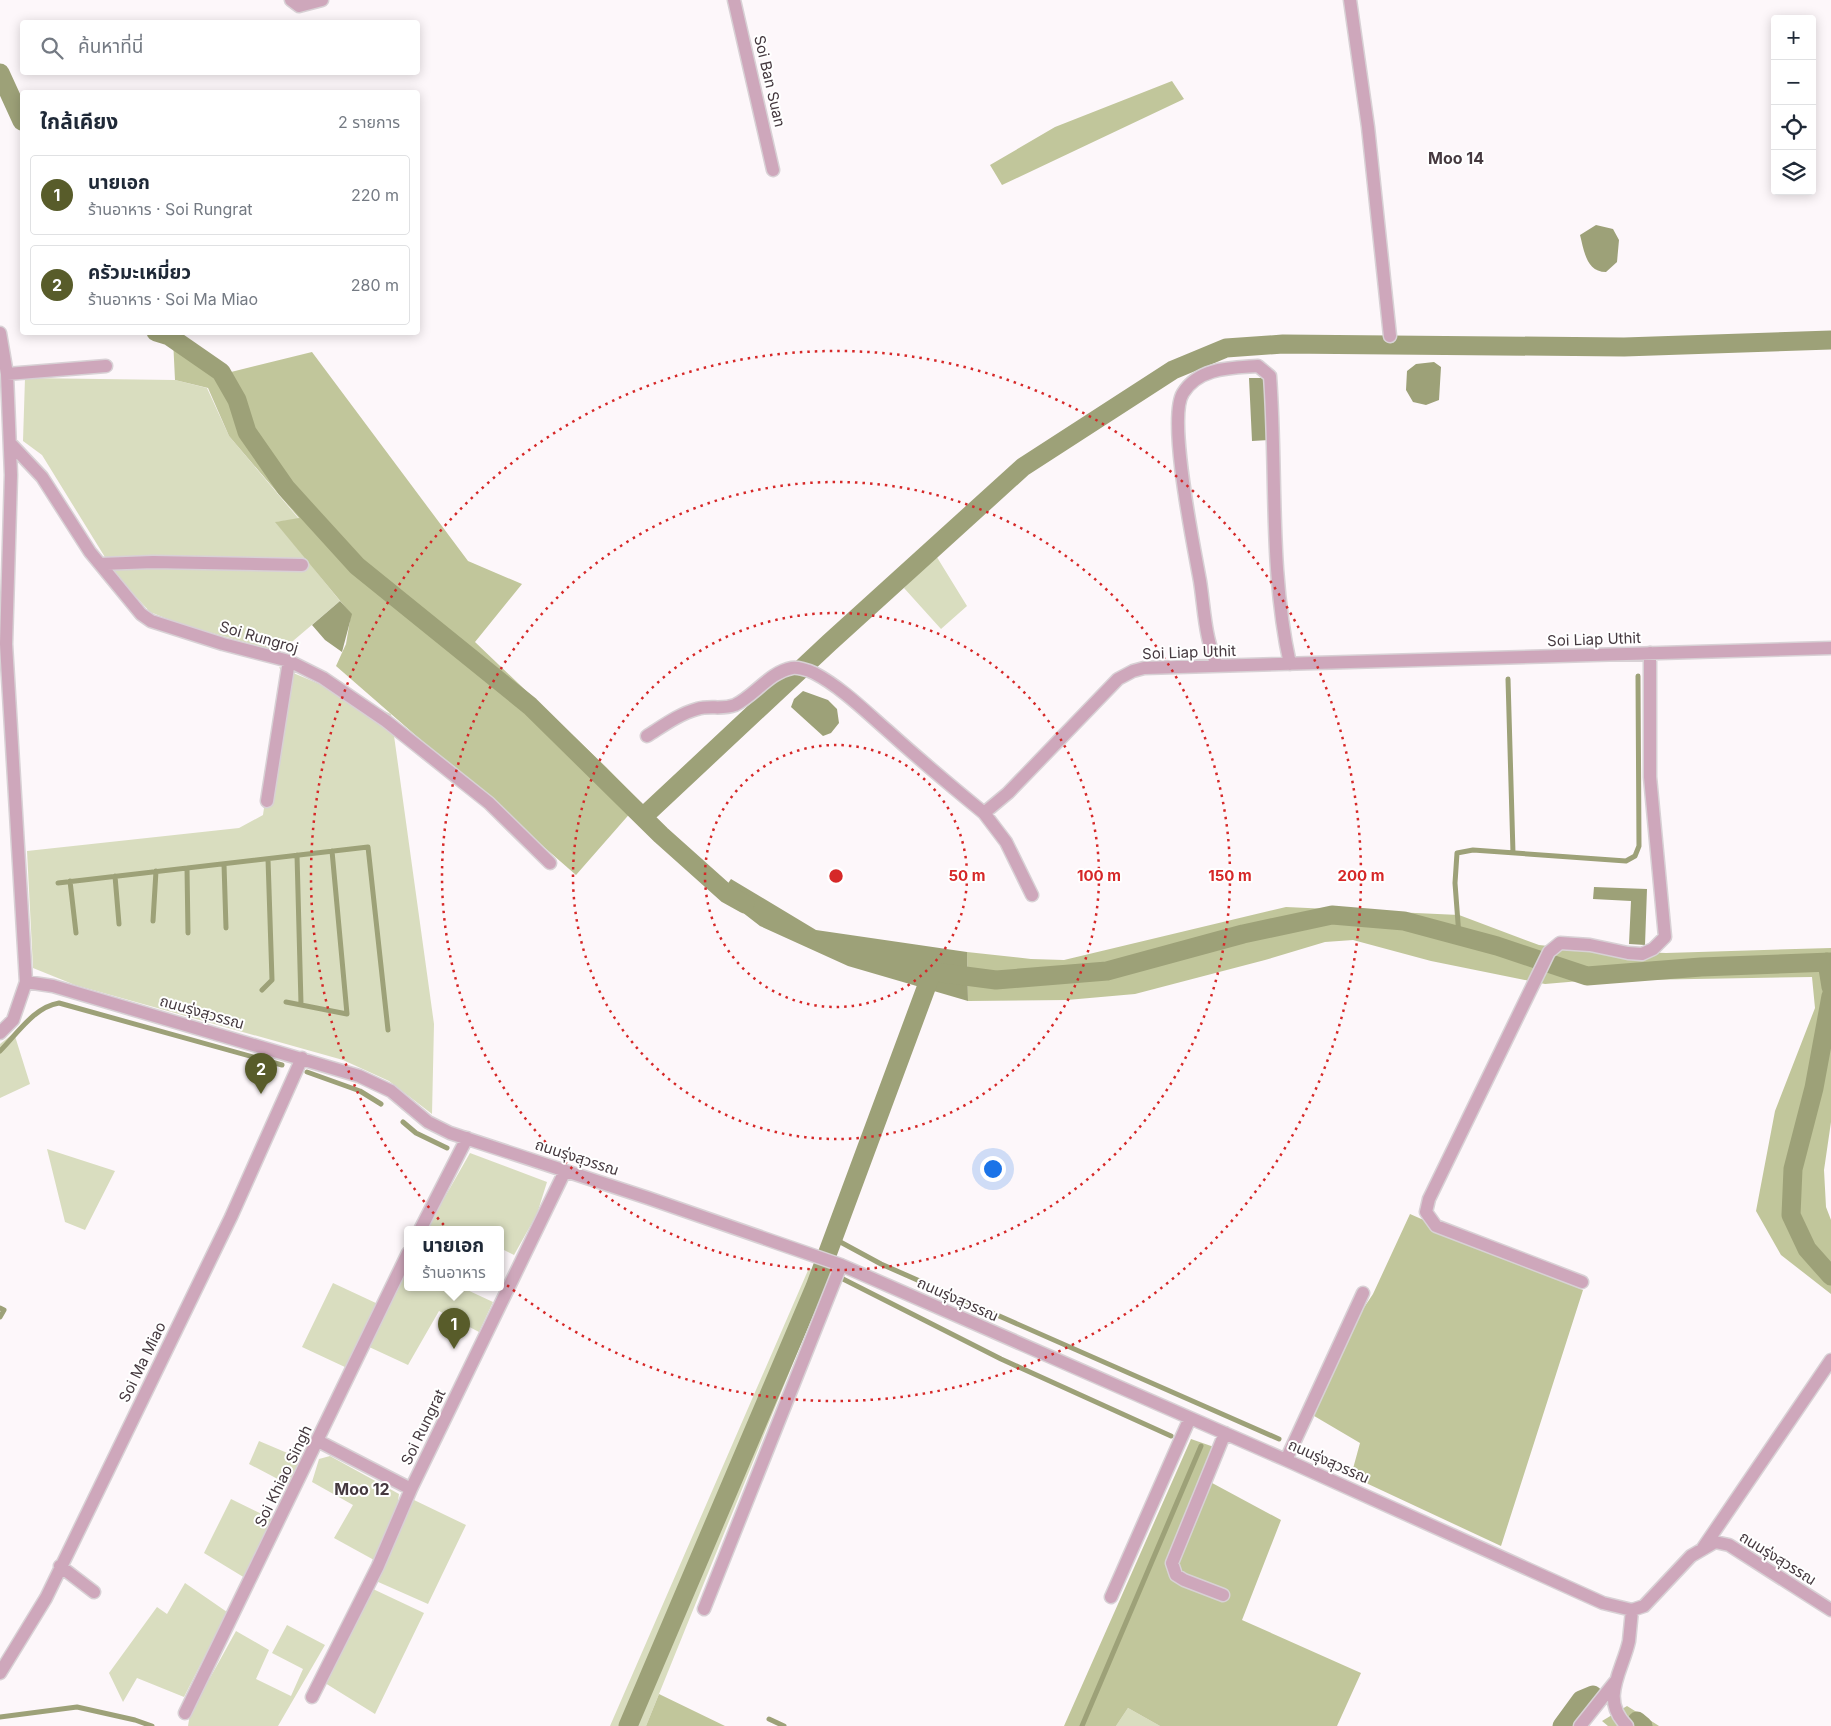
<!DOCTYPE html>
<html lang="th">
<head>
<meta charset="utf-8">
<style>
  :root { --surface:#fff; --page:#f6f6f7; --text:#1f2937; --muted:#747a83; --line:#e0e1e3; --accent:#585c2a }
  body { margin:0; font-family:Inter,"Noto Sans Thai",sans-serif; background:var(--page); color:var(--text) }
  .controls { position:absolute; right:15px; top:15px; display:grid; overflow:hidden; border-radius:5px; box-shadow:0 2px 12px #0003 }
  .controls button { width:45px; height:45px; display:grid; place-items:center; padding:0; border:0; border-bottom:1px solid var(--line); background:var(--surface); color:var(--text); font:25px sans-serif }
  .you { position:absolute; left:992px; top:1168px; width:18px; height:18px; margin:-12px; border:4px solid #fff; border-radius:50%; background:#1a73e8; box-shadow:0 0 0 8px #1a73e833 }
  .badge { display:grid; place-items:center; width:32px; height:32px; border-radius:50%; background:var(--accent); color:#fff; font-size:16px; font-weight:700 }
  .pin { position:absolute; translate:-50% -41px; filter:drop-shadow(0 1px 2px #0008) }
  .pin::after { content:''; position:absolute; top:26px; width:18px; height:15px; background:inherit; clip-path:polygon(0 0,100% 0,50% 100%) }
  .popup { position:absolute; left:404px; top:1226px; width:100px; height:65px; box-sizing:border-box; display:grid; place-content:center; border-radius:5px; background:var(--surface); filter:drop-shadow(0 1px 4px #0005); font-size:16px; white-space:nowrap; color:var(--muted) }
  .popup b { font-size:19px; color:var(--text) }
  .popup::after { content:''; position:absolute; left:50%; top:100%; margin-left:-10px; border:10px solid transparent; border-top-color:var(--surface) }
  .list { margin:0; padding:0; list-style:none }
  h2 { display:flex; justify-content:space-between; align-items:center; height:65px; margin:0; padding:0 20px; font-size:21px }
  h2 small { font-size:16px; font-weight:400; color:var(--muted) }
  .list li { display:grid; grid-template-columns:32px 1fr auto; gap:15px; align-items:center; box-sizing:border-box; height:80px; margin:0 10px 10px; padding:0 10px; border:1px solid var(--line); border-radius:5px }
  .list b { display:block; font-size:19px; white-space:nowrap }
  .list p { margin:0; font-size:16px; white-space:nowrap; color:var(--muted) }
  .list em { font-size:16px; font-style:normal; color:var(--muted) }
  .icon { flex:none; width:28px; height:28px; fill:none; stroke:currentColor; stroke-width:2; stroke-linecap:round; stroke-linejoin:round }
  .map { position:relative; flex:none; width:1831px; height:1726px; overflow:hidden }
  .search { position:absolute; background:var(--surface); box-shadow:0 2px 12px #0003; left:20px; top:20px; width:400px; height:55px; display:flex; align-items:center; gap:12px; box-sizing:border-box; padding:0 18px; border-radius:5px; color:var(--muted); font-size:19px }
  .panel { position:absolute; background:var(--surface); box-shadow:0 2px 12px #0003; left:20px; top:90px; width:400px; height:245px; border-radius:5px }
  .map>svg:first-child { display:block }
</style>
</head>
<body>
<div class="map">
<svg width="1831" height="1726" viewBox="0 0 1831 1726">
  <rect width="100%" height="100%" fill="#fdf7fa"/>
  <!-- green -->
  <path fill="#d9ddbf" d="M 25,378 L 175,380 L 207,388 L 229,436 L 299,519 L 276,522 L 340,601 L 280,652 L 183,625 L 150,612 L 116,575 L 42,455 L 23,441 Z
    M 935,554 L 967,606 L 941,629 L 904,588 Z
    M 279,667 L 391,714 L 434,1024 L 432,1114 L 389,1081 L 343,1060 L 75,985 L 33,968 L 27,851 L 239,828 L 263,815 L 283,675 Z
    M 14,1033 L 30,1084 L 0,1098 L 0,1044 Z
    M 47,1149 L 115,1171 L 85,1230 L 65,1222 Z
    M 470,1153 L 547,1182 L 537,1214 L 514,1255 L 500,1248 L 500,1230 L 426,1230 Z
    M 408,1265 L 408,1288 L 463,1288 L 493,1302 L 479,1332 L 439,1311 L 408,1365 L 367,1346 Z
    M 809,1268 L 828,1277 L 646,1726 L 610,1726 Z
    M 333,1283 L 378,1304 L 347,1368 L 302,1347 Z
    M 259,1441 L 304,1460 L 291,1486 L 249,1464 Z
    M 330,1456 L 399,1494 L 396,1515 L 374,1560 L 334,1538 L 353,1505 L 312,1482 L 319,1459 Z
    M 231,1499 L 274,1520 L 245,1578 L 204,1553 Z
    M 414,1500 L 466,1525 L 428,1604 L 376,1581 Z
    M 185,1583 L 227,1612 L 184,1697 L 137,1678 L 123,1702 L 109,1673 L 157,1607 L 167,1614 Z
    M 373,1589 L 424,1613 L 375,1714 L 325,1683 Z
    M 287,1625 L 325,1645 L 278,1726 L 188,1726 L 190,1714 L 236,1631 L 269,1650 L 256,1679 L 291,1696 L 303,1669 L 272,1653 Z
    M 1128,1708 L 1160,1726 L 1116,1726 Z"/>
  <!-- forest -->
  <path fill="#c1c69b" d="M 1172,81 L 1184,99 L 1002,185 L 990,165 L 1055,127 Z
    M 173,339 L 231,372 L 312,352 L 468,561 L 522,584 L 475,642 L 606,767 L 640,802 L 576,875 L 336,666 L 346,644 L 351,614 L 275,522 L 299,518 L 229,436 L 208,388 L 175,380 Z
    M 1286,907 L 1459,915 L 1539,945 L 1584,950 L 1666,953 L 1831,948 L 1831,1122 L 1824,1170 L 1826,1207 L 1831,1220 L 1831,1294 L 1781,1255 L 1756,1211 L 1775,1111 L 1815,1008 L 1812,977 L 1580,981 L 1545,984 L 1431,961 L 1353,940 L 1325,942 L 1265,960 L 1135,994 L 1067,1000 L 968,1001 L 967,952 L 1031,959 L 1064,960 Z
    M 1410,1214 L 1583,1290 L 1501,1546 L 1351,1476 L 1360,1443 L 1304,1410 L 1341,1342 L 1373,1294 Z
    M 1191,1439 L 1214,1447 L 1201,1477 L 1281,1520 L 1242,1620 L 1361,1673 L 1337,1726 L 1160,1726 L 1128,1708 L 1116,1726 L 1064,1726 Z
    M 659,1694 L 725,1726 L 646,1726 Z
    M 1627,1706 L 1656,1724 L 1659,1726 L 1608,1726 L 1602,1721 Z"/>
  <!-- water -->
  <path fill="#9da178" d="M 1596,225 L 1613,229 L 1619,240 L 1617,262 L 1606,272 C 1586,272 1584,250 1580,235 Z
    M 1434,362 L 1441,367 L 1439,400 L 1426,405 L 1413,402 L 1406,390 L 1407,371 L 1416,364 Z
    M 1249,378 L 1266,378 L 1269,440 L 1252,441 Z
    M 340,601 L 352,614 L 342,652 L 325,640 L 312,625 Z
    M 803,691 L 828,700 L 837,709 L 839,723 L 831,733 L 823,736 L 791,707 L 794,699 Z
    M 731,879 L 816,930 L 967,952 L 968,1001 L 848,966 L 760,926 L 720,895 Z
    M 1594,887 L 1647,889 L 1645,945 L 1629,944 L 1631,901 L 1593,899 Z"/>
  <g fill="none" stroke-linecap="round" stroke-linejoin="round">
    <!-- stream -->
    <path stroke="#9da178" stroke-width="5" d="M 1508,679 L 1513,853
      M 297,855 L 301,1004
      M 224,864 L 226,928
      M 187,868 L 188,933
      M 115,876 L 119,924
      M 70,881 L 76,933
      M 58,883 L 368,847 L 388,1030
      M 153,921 L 156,871
      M 1459,936 L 1455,883 L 1457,853 L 1473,850 L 1626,861 L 1635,856 L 1639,846 L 1638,676
      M 262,990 L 272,980 L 268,859
      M 286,1002 L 347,1014 L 332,851
      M 0,1051 C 17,1034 34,1007 59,1003 L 282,1065
      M 307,1072 L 360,1091 L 381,1104
      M 403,1122 L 416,1133 L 447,1148
      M 833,1238 L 881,1264 L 1279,1439
      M 821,1271 L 830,1274
      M 843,1279 L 1001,1359 L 1171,1436
      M 0,1308 L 4,1310 L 0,1317
      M 0,1717 L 77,1707 L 135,1720 L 152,1726
      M 769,1719 L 784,1726
      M 1082,1726 L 1201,1446"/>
    <!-- canal -->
    <path stroke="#9da178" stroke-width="19" d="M 0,73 L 22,121
      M 156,332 L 169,336 L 221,372 L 237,400 L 247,432 L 286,488 L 357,566 L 530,706 L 661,835 L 727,894 L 745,904
      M 643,817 L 829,643 L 1023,467 L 1173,370 L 1226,348 L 1283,344 L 1624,347 L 1831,340
      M 1827,962 L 1831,987
      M 942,973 L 996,980 L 1107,971 L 1243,934 L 1332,915 L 1404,921 L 1497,946 L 1587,976 L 1701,967 L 1831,962
      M 1831,996 L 1814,1088 L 1793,1169 L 1791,1215 L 1807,1249 L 1831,1276
      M 1637,1721 L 1643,1726
      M 628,1726 L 815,1287 L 932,972
      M 1562,1726 L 1581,1700 L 1593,1695"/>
    <!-- minor casing -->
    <g stroke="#d8d1d5" stroke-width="15">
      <path id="minor" d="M 291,0 L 299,6 L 322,0
        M 734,0 L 773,170
        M 1350,0 L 1368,127 L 1390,336
        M 0,333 L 7,374 L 11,475 L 6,644 L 26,982 L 13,1020 L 0,1033
        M 7,374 L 106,366
        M 10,443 L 42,477 L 90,552 L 141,614 L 151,621 L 223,644 L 289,661 L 323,678 L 386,721 L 489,803 L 550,863
        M 100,564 L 153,562 L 302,565
        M 1217,666 C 1214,657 1210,647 1208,637 C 1204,619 1203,600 1200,581 C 1194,547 1167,418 1183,393 C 1199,367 1231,368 1258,366 L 1270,376 C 1277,472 1269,570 1290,664
        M 647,736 C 663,726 679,714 697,709 C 710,705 722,710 735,705 C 754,696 770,672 792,668 C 797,667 808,670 814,673 C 841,687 865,711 888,731 C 919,759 951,786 984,813 L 1008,793 L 1118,679 L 1133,671 L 1144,668 L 1831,648
        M 267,801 L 289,661
        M 984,813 L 1006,842 L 1032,895
        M 26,982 L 53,986 L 359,1076 L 391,1091 L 428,1122 L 450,1133 L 648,1198 L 841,1265 L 1286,1460 L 1603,1603 L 1632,1610 L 1644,1606 L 1691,1556 L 1715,1542 L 1729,1545 L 1831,1610
        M 420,1230 L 467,1138
        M 1582,1282 L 1436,1226 L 1426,1212 L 1429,1199 L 1549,952 L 1560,943 L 1590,945 L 1628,953 L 1642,954 L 1653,949 L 1665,937 L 1650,777 L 1650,653
        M 318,1441 L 411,1489
        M 1286,1460 L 1363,1293
        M 1703,1548 L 1831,1360
        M 60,1566 L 94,1592
        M 1223,1595 L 1184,1580 L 1176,1575 L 1172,1563 L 1225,1433
        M 1111,1597 L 1190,1418
        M 704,1609 L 841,1265
        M 0,1673 L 46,1598 L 231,1217 L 302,1058
        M 312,1697 L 378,1566 L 411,1489 L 565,1171
        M 185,1713 L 408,1253
        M 1580,1726 L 1615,1682
        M 1627,1726 C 1599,1699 1623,1670 1629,1641 C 1630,1631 1631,1620 1632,1610"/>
    </g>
    <!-- minor -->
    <use href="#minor" stroke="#cea7bb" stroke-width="12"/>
  </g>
  <!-- distance rings -->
  <g fill="none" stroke="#d62828" stroke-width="2.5" stroke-dasharray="2.5 5">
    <circle cx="836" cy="876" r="131"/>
    <circle cx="836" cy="876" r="263"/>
    <circle cx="836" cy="876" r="394"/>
    <circle cx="836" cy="876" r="525"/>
  </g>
  <g text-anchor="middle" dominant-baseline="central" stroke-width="4" stroke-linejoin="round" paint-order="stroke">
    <!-- street labels -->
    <g font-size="15" fill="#45393f" stroke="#fff">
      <text transform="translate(770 81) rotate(77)">Soi Ban Suan</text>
      <text transform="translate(259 637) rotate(16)">Soi Rungroj</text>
      <text transform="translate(1594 639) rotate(-2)">Soi Liap Uthit</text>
      <text transform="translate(1189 652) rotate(-2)">Soi Liap Uthit</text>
      <text transform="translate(202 1012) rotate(16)">ถนนรุ่งสุวรรณ</text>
      <text transform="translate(577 1157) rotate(18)">ถนนรุ่งสุวรรณ</text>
      <text transform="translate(958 1299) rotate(24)">ถนนรุ่งสุวรรณ</text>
      <text transform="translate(142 1362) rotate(-64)">Soi Ma Miao</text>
      <text transform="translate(423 1427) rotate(-64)">Soi Rungrat</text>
      <text transform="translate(1329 1461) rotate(24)">ถนนรุ่งสุวรรณ</text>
      <text transform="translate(283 1476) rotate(-64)">Soi Khiao Singh</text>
      <text transform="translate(1778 1558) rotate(32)">ถนนรุ่งสุวรรณ</text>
    </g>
    <!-- neighbourhood labels -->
    <g font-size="16" font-weight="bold" fill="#45393f" stroke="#fff">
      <text x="1456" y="158">Moo 14</text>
      <text x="362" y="1489">Moo 12</text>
    </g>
  </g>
  <circle cx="836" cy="876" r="8" fill="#d62828" stroke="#fff" stroke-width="2.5"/>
  <g font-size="15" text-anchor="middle" font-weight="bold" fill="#d62828" stroke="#fff" stroke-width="4" stroke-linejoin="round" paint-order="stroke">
    <text x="967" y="881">50 m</text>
    <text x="1099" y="881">100 m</text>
    <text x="1230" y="881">150 m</text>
    <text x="1361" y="881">200 m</text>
  </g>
</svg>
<div class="controls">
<button>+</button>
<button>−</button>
<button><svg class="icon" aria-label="locate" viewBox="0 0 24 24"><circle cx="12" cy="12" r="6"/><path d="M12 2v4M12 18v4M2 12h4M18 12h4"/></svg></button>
<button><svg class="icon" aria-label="layers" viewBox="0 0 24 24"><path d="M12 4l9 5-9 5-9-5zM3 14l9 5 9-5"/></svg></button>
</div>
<div class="you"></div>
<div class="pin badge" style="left:454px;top:1349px">1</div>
<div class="popup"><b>นายเอก</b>ร้านอาหาร</div>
<div class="pin badge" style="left:261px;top:1094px">2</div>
<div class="search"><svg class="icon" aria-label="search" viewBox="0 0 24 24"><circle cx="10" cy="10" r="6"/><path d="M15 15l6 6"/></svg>ค้นหาที่นี่</div>
<section class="panel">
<h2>ใกล้เคียง<small>2 รายการ</small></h2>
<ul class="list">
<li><span class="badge">1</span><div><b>นายเอก</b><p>ร้านอาหาร · Soi Rungrat</p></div><em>220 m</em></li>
<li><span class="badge">2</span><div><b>ครัวมะเหมี่ยว</b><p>ร้านอาหาร · Soi Ma Miao</p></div><em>280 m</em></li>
</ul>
</section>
</div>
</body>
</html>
